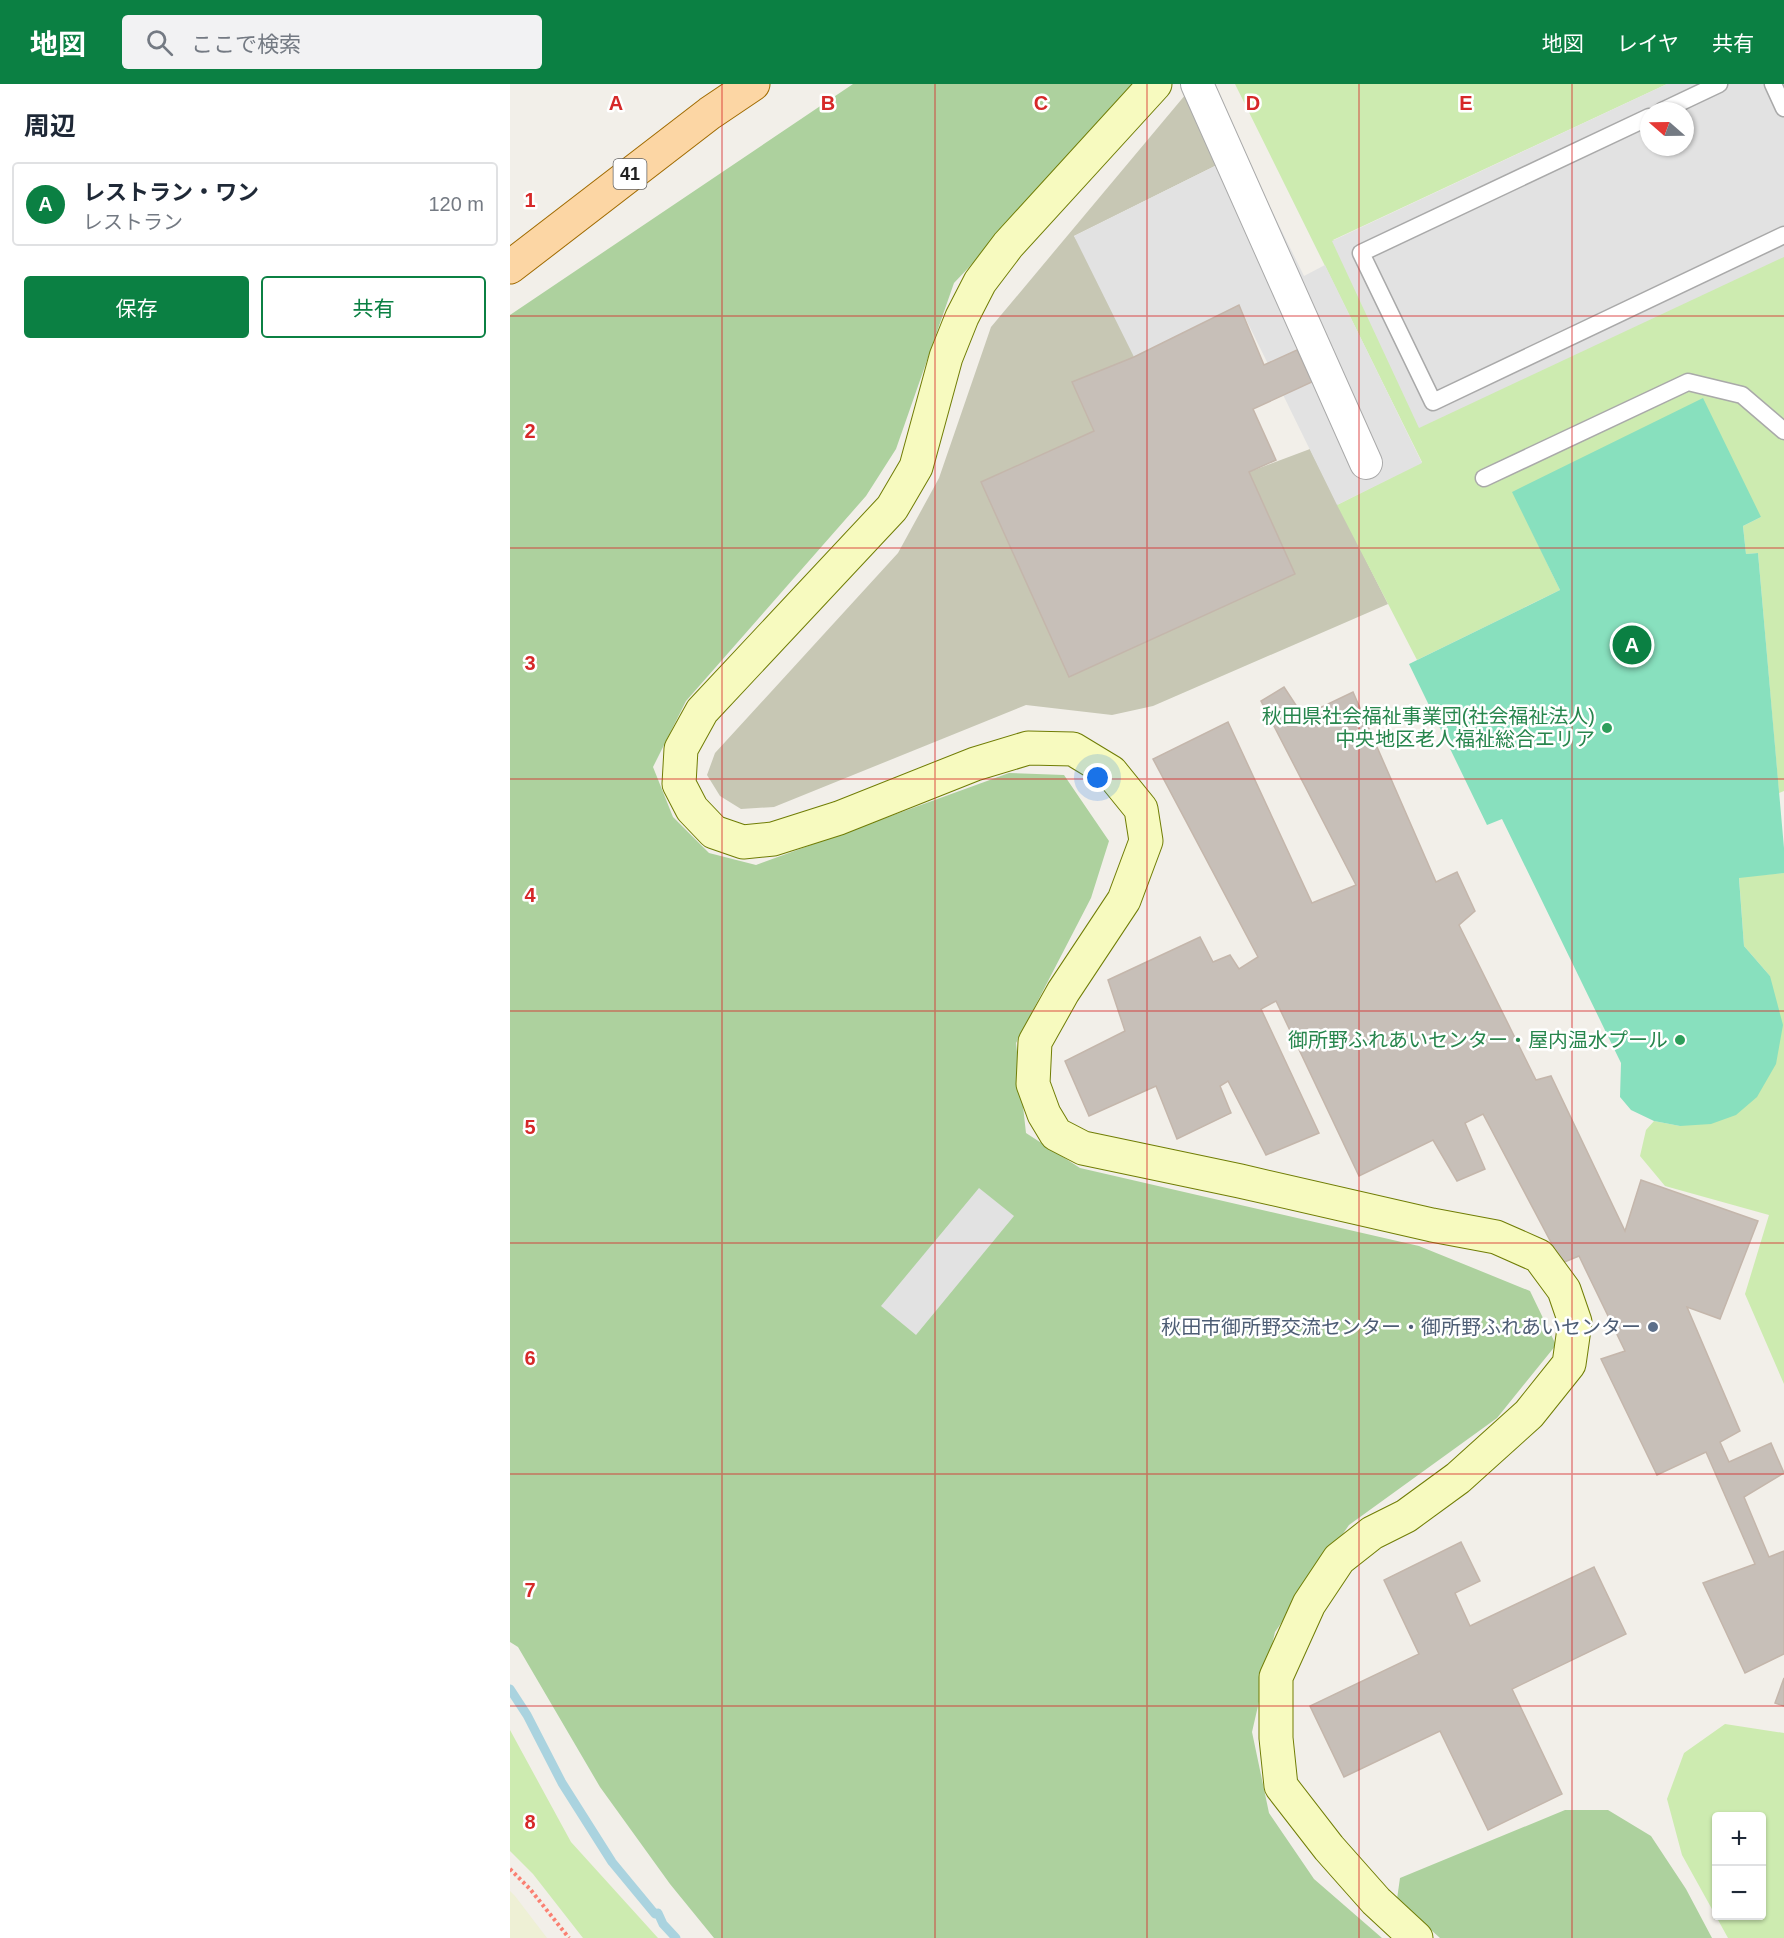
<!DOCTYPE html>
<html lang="ja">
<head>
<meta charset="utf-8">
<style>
  :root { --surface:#fff; --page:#f2f2f3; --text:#1f2937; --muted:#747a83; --line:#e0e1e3; --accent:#0b8043 }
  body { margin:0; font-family:Arial,"Noto Sans JP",sans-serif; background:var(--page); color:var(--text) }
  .controls { position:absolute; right:18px; bottom:18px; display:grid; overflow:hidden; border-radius:6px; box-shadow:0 2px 4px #0004 }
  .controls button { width:54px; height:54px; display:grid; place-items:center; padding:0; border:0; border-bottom:2px solid var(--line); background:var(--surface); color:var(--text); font:30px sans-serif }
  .compass { position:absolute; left:1130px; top:18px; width:54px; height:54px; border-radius:50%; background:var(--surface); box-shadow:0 2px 4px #0004; rotate:290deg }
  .you { position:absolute; left:588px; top:694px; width:21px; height:21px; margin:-15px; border:4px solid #fff; border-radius:50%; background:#1a73e8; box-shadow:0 0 0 9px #1a73e833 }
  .badge { display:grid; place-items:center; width:39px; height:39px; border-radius:50%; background:var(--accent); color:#fff; font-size:20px; font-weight:700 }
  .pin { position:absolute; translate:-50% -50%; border:3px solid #fff; box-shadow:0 2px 6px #0006 }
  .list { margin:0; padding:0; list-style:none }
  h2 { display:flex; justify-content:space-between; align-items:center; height:78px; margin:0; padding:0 24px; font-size:26px }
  h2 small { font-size:20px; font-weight:400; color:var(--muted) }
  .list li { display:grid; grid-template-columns:39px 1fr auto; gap:18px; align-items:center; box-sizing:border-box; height:84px; margin:0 12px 12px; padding:0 12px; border:2px solid var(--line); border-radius:6px }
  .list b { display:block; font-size:22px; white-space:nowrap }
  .list p { margin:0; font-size:20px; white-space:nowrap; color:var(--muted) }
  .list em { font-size:20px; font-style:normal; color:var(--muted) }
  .actions { display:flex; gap:12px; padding:18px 24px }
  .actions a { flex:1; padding:14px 0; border:2px solid var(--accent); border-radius:6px; text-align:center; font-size:21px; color:var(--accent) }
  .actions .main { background:var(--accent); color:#fff }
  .icon { flex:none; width:33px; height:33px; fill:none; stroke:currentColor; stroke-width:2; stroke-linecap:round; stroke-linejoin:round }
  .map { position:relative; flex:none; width:1274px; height:1854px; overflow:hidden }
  header { display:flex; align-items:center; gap:36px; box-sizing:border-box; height:84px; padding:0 30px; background:var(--accent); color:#fff }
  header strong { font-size:28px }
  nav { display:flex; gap:33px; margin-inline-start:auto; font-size:21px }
  .search { width:420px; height:54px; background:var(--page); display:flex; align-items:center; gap:15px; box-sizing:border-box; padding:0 21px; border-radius:6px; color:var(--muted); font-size:22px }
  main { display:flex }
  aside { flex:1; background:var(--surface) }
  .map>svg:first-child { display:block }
</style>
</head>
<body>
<header>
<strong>地図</strong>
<div class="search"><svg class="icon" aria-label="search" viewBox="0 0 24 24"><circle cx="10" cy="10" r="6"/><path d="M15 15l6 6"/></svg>ここで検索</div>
<nav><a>地図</a><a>レイヤ</a><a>共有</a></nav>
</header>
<main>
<aside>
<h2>周辺<small></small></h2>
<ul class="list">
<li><span class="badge">A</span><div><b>レストラン・ワン</b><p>レストラン</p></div><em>120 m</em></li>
</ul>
<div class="actions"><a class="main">保存</a><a>共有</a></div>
</aside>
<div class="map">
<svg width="1274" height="1854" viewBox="0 0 1274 1854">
  <rect width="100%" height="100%" fill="#f2efe9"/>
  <!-- construction -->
  <path fill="#c7c7b4" d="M 676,10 L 707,81 L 564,152 L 785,490 L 739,388 L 800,365 L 878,520 L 643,622 L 602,631 L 516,621 L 264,723 L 231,725 L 210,712 L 197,691 L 205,669 L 388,469 L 429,394 L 481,243 Z"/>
  <!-- farmland -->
  <path fill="#eef0d5" d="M 0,1807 L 5,1812 L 37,1854 L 0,1854 Z"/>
  <!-- grass -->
  <path fill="#cdebb0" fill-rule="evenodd" d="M 725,0 L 1157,0 L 823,156 L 1274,173 L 1274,707 L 1269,709 L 1248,469 L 1236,470 L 1233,442 L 1251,433 L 1003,408 L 1050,506 L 907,576 L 827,421 L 912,378 Z
    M 1274,789 L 1274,1300 L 1235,1210 L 1259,1131 L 1155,1102 L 1130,1072 L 1136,1046 L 1144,1037 L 1170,1042 L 1260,892 L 1234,862 L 1229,793 Z
    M 1215,1640 L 1274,1649 L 1274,1854 L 1218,1854 L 1172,1771 L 1157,1715 L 1174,1669 ZM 1206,1732 L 1252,1732 L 1252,1832 L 1206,1832 Z
    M 0,1646 L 61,1758 L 148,1854 L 73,1854 L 23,1790 L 0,1767 Z"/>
  <!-- forest -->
  <path fill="#add19e" d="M 343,0 L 633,0 L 444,199 L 386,365 L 356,412 L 176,617 L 143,683 L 163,733 L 199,769 L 246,781 L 499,689 L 554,691 L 599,757 L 581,814 L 506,959 L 516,1049 L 570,1084 L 909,1162 L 1020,1207 L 1046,1261 L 987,1334 L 839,1441 L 765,1548 L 742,1648 L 759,1729 L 804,1795 L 872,1854 L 204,1854 L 160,1800 L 90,1703 L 8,1563 L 0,1558 L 0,231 Z
    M 1055,1726 L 1098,1726 L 1141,1752 L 1176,1805 L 1202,1854 L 930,1854 L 887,1815 L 890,1794 Z"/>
  <!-- pitch -->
  <path fill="#88e0be" d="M 1193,314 L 1251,433 L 1233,442 L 1236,470 L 1248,469 L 1274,764 L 1274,789 L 1229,794 L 1234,862 L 1260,892 L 1273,941 L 1266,980 L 1247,1013 L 1226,1031 L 1201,1040 L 1170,1042 L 1144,1037 L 1121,1026 L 1110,1013 L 1111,979 L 992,735 L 977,741 L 899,580 L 1050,506 L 1002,408 Z"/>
  <!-- parking -->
  <path fill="#e2e2e2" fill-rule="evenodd" d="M 1157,0 L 1274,0 L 1274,173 L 909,344 L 822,157 ZM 1139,27 L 1175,27 L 1175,63 L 1139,63 Z
    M 733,68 L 794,192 L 815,181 L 912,379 L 827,421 L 729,221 L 624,273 L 564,152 Z
    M 469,1104 L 504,1132 L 406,1251 L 371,1222 Z"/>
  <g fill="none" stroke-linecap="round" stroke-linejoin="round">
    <!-- stream -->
    <path stroke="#aad3df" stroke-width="9" d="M 0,1605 L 17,1631 L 52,1699 L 102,1778 L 145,1830 L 148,1829 L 153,1840 L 166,1854"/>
  </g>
  <!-- building -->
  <path fill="#c7bfb8" stroke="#c4b6ab" stroke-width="1.5" d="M 729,221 L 754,281 L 787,266 L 802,298 L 743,325 L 766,376 L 739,388 L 785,490 L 559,593 L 471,398 L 584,347 L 562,298 L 624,273 Z
    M 774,603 L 793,632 L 843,608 L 926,798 L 947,788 L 965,827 L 949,841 L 1026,996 L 1041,992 L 1115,1147 L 1131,1096 L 1248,1137 L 1210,1235 L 1177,1223 L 1230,1347 L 1210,1358 L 1219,1378 L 1261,1359 L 1274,1389 L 1234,1413 L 1259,1473 L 1274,1467 L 1274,1570 L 1235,1589 L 1193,1499 L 1245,1480 L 1196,1368 L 1147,1391 L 1091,1275 L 1115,1267 L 1069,1172 L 1052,1179 L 973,1030 L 955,1039 L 975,1085 L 947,1097 L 923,1056 L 849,1092 L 766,917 L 751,925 L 809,1049 L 756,1071 L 718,997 L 710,1002 L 721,1029 L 667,1055 L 646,1002 L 579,1032 L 555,977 L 615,947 L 598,896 L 690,853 L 703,878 L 720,871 L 729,885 L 748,873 L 643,675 L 718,638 L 802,819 L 846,801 L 751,617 Z
    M 951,1458 L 970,1497 L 945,1509 L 960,1542 L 1084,1483 L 1116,1550 L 1002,1605 L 1052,1710 L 978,1746 L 930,1647 L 834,1693 L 800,1622 L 909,1570 L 874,1496 Z
    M 1274,1594 L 1274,1622 L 1265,1619 Z"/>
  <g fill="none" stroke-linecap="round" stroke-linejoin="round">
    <!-- lane casing -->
    <g stroke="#a9a9a9" stroke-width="19">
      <path id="lane" d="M 1263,0 L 1274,24
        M 1152,27 L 1209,0
        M 1139,33 L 851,169 L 923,318 L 1274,151
        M 974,394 L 1178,298 L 1232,311 L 1274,347"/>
    </g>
    <!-- street casing -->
    <g stroke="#a9a9a9" stroke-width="34">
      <path id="street" d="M 687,0 L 856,379"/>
    </g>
    <!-- secondary casing -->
    <g stroke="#707d05" stroke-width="35">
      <path id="secondary" d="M 645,0 L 498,161 L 470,198 L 452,233 L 436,273 L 406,383 L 382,424 L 192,627 L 171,665 L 169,700 L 182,725 L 204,748 L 233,758 L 263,755 L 329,734 L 465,680 L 518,664 L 563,665 L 601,688 L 631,725 L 636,757 L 614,816 L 553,908 L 525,958 L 523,1000 L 534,1030 L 546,1050 L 573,1064 L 730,1097 L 922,1141 L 986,1153 L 1029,1172 L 1054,1206 L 1065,1238 L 1059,1280 L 1019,1330 L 948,1394 L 896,1432 L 862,1449 L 829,1475 L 799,1520 L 766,1593 L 766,1654 L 771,1702 L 819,1764 L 866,1817 L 906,1854"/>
    </g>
    <!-- primary casing -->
    <g stroke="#a06b00" stroke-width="35">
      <path id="primary" d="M 0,183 L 200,29 L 243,0"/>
    </g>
    <!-- path -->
    <path stroke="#fa8072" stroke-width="4" stroke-dasharray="3 3" stroke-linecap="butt" d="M 0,1785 L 20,1805 L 59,1854"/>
    <!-- lane -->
    <use href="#lane" stroke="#fff" stroke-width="16"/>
    <!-- street -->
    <use href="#street" stroke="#fff" stroke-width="32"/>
    <!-- secondary -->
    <use href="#secondary" stroke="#f7fabf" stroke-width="33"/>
    <!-- primary -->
    <use href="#primary" stroke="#fcd6a4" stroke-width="33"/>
  </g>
  <!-- grid -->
  <path fill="none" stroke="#d62828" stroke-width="1.5" stroke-opacity="0.55" d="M 212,0 L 212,1854M 425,0 L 425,1854M 637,0 L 637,1854M 849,0 L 849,1854M 1062,0 L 1062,1854M 0,232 L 1274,232M 0,464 L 1274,464M 0,695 L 1274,695M 0,927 L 1274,927M 0,1159 L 1274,1159M 0,1390 L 1274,1390M 0,1622 L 1274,1622"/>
  <!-- markers -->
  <g fill="#2e9e5b" stroke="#fff" stroke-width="2">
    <circle cx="1097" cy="644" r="6"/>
    <circle cx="1170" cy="956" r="6"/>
  </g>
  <circle fill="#5c6f8a" stroke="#fff" stroke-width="2" cx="1143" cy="1243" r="6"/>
  <g text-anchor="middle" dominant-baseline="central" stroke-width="5" stroke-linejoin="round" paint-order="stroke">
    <!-- shield labels -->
    <rect fill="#fff" stroke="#646464" stroke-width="1.5" x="103.5" y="75" width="33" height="30" rx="4.5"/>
    <g font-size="18" font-weight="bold" fill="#222">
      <text x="120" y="90">41</text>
    </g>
    <!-- leisure labels -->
    <g font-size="20" fill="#27864d" stroke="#fff" text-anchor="end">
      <text x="1085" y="632">秋田県社会福祉事業団(社会福祉法人)<tspan x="1085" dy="23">中央地区老人福祉総合エリア</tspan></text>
      <text x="1158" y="956">御所野ふれあいセンター・屋内温水プール</text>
    </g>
    <!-- service labels -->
    <g font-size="20" fill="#4e5e75" stroke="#fff" text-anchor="end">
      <text x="1131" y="1243">秋田市御所野交流センター・御所野ふれあいセンター</text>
    </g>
  </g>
  <g font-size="20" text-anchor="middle" font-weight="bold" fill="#d62828" stroke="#fff" stroke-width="5" stroke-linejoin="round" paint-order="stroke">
    <text x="106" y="26">A</text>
    <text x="318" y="26">B</text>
    <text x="531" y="26">C</text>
    <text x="743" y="26">D</text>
    <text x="956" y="26">E</text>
    <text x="20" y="123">1</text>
    <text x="20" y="354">2</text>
    <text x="20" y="586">3</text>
    <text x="20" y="818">4</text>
    <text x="20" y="1050">5</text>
    <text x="20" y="1281">6</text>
    <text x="20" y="1513">7</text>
    <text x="20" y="1745">8</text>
  </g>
</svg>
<div class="controls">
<button>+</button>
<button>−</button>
</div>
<svg class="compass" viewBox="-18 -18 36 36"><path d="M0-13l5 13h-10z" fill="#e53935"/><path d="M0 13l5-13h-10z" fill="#747a83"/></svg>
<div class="you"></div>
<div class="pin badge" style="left:1122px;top:561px">A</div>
</div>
</main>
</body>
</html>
